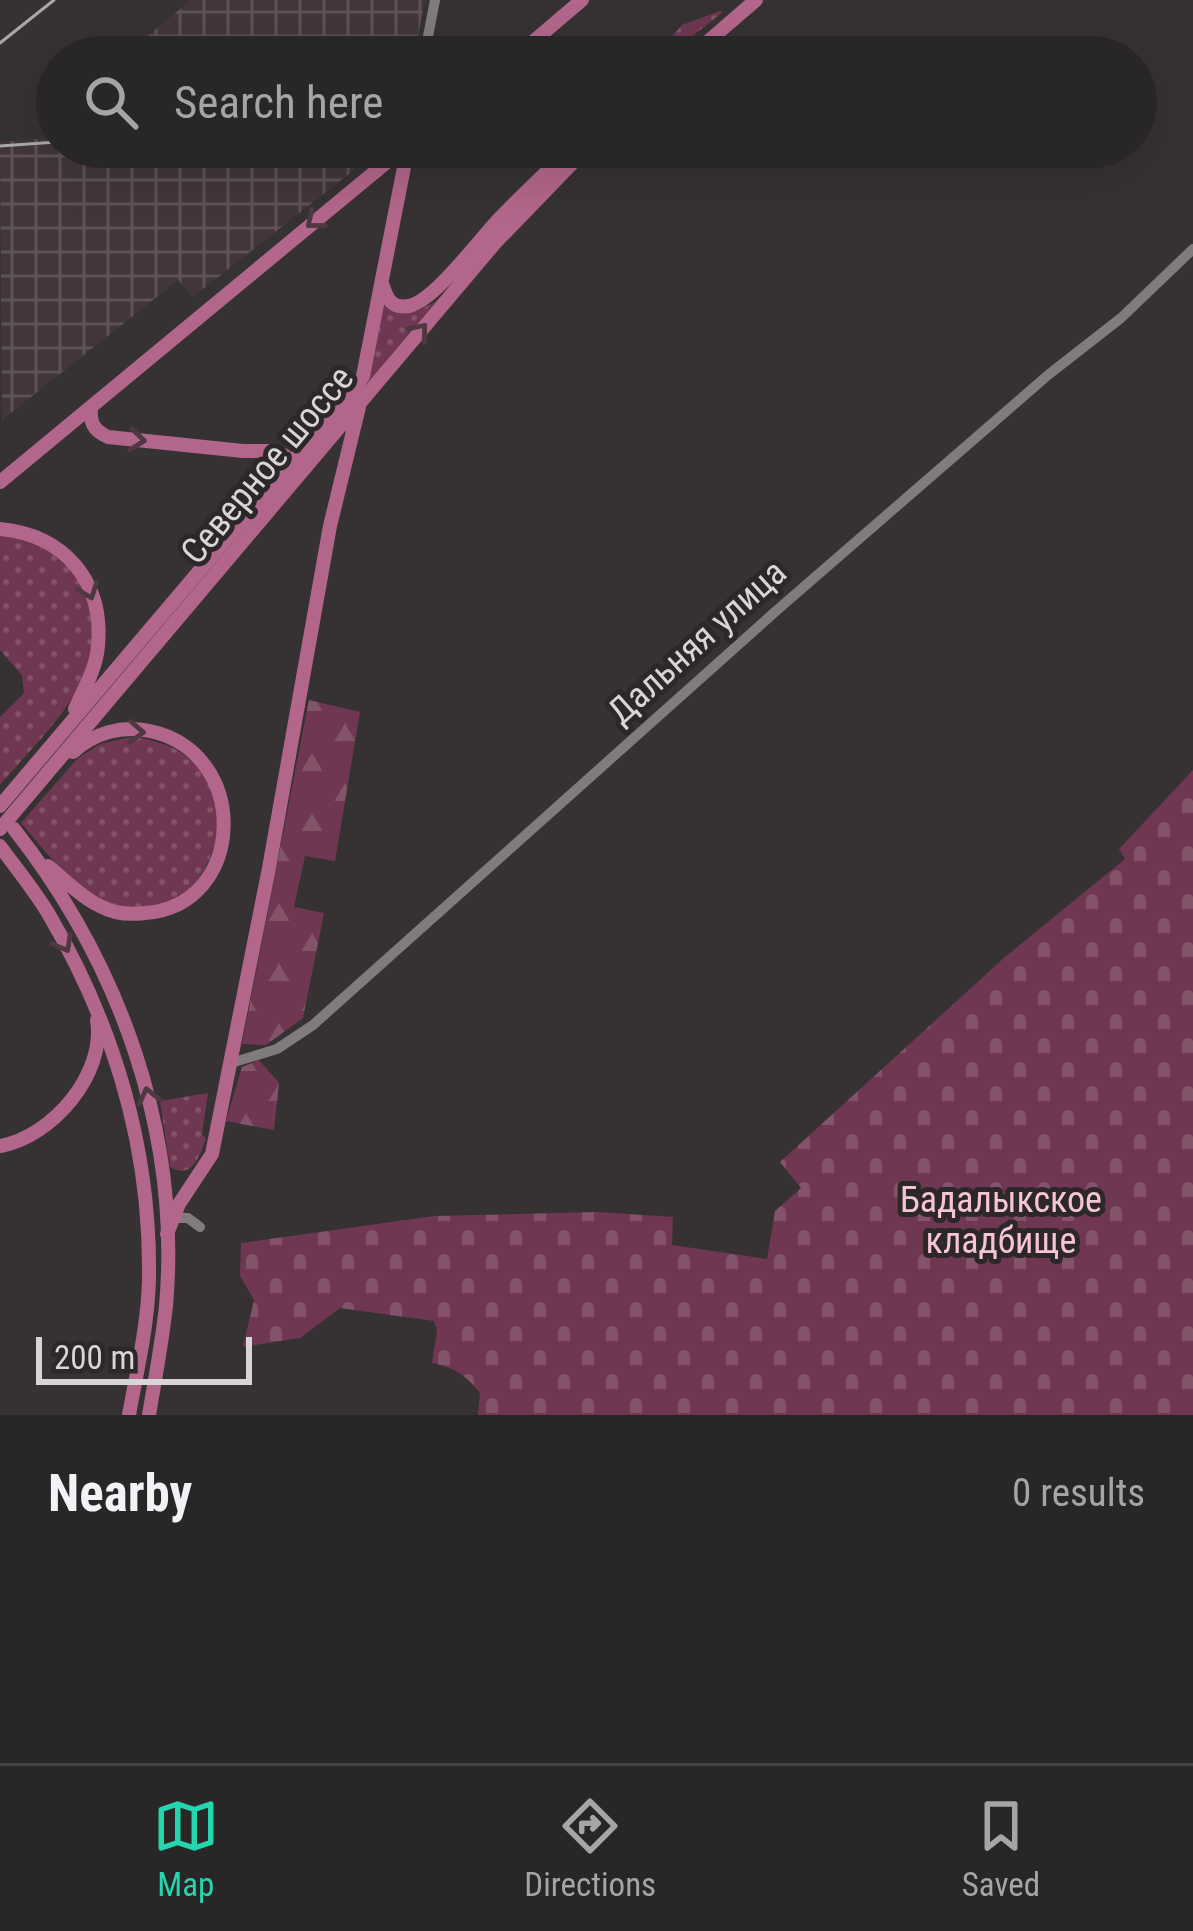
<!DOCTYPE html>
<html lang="en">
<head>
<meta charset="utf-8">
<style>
  :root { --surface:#282626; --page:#302e2e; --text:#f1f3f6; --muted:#a5a5a7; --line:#444343; --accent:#25d5ae }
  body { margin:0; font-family:"Roboto Condensed",sans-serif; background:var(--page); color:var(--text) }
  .scale { position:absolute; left:36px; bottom:30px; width:216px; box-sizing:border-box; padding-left:12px; border:6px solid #d8d5d6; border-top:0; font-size:33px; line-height:42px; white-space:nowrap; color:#d8d5d6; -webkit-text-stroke:9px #2c2829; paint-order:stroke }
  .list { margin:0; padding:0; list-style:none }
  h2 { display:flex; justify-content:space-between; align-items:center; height:156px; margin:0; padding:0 48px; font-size:51px }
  h2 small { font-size:39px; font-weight:400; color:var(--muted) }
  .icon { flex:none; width:66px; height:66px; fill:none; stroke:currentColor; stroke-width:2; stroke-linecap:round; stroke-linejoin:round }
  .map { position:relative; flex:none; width:1193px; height:1415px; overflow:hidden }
  .search { position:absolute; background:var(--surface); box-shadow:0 12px 48px #0002; left:36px; right:36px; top:36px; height:132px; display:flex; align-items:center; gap:30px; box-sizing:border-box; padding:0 42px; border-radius:66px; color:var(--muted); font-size:45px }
  .sheet { height:348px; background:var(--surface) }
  nav { display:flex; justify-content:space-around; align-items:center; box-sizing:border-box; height:168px; border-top:3px solid var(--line); background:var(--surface); font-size:33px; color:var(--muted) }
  nav a { display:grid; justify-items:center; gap:6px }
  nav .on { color:var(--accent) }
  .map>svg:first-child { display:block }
</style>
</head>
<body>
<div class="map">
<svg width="1193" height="1415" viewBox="0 0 1193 1415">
  <defs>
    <pattern id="industrial-grid" width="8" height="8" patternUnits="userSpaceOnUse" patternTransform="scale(3)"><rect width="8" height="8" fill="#42363b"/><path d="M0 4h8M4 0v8" fill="none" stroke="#5d5257"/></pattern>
    <pattern id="grass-dots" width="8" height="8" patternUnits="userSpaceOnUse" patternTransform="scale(3)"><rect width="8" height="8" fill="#6f3751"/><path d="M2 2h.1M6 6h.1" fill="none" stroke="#835369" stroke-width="1.8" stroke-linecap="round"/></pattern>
    <pattern id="forest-firs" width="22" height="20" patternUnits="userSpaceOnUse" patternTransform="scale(3)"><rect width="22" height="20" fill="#6f3751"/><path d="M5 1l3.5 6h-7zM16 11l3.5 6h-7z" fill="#835369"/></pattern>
    <pattern id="cemetery-stones" width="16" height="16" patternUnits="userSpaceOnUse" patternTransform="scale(3)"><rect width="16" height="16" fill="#6f3751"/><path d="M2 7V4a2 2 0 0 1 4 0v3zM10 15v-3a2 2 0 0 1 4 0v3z" fill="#835369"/></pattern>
  </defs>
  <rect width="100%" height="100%" fill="#363233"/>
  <!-- industrial -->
  <path fill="url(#industrial-grid)" d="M 191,0 L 425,0 L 414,57 L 122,57 Z
    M 57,110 L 57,147 L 383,147 L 193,297 L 178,280 L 2,420 L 0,142 L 51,138 L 44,121 Z"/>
  <!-- grass -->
  <path fill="url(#grass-dots)" d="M 720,11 L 723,12 L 666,57 L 665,44 L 682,25 Z
    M 436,301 L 367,384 L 383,305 L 399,314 L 420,310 Z
    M 0,536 C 30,538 51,549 72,571 C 81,581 84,591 88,604 C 114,675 41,736 0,785 L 0,717 L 24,693 L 22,675 L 0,650 Z
    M 132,737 C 278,751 216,956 101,899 C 69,882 44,850 21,823 L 78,758 L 100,744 Z
    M 208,1093 L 202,1134 L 206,1139 C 199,1156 193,1180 170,1167 L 160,1101 Z"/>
  <!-- forest -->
  <path fill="url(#forest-firs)" d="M 309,700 L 360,712 L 335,861 L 305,856 L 294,907 L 324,913 L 303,1018 L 266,1045 L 242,1044 Z
    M 259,1060 L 279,1083 L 274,1130 L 226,1121 L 242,1067 Z"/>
  <!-- cemetery -->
  <path fill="url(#cemetery-stones)" d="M 1193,770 L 1193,1415 L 478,1415 L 480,1393 C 466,1375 455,1368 432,1363 L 437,1331 L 434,1321 L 340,1308 L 300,1338 L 243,1347 L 254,1300 L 240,1276 L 241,1243 L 434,1216 L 597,1212 L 673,1217 L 672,1245 L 767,1259 L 775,1211 L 801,1188 L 780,1162 L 1005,957 L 1125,859 L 1119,849 Z"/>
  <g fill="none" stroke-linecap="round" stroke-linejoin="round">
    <!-- minor -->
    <path stroke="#817b7d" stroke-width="10" d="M 424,57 L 435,0
      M 231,1063 L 277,1049 L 313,1025 L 776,611 L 1048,375 L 1121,318 L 1193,249
      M 171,1222 L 178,1218 L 188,1218 L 200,1227"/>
    <!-- major -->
    <path stroke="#b3668b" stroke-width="14" d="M 515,57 L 582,0
      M 690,57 L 756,0
      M 383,286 C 387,300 393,309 409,306 C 434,301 479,240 498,220 C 522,195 548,170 574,147
      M 91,407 C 90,423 93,430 108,437 L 243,451 L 269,451 L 284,455 L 297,467
      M 0,482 L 405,147
      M 0,529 C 64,535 104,581 98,646 C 96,670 84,688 75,709
      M 0,806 L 358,384 L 363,376 L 408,147
      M 0,829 L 495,243 L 588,147
      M 14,829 C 120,964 181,1133 166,1306 C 162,1343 155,1379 149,1415
      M 0,846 C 16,868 34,890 48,913 C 114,1025 151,1149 149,1279 C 148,1325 137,1370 129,1415
      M 48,866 C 64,879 81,897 100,906 C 113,913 130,915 145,913 C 246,906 252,753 150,731 C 121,725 94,733 73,752
      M 0,1146 C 52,1137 106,1074 97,1020
      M 167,1234 L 179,1204 L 212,1154 L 269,868 L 330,526 L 359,407"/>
    <!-- rail -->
    <path stroke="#aba8a9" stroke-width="3" d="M 0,43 L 54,0
      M 195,57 L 197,55
      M 0,146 L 57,142"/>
  </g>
  <!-- one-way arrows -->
  <defs><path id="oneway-chevron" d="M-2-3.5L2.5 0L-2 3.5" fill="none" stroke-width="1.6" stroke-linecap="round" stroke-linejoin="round" transform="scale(3)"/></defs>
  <g stroke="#4e3842">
    <use href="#oneway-chevron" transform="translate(314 221) rotate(141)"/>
    <use href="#oneway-chevron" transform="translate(420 331) rotate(-50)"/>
    <use href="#oneway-chevron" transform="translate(137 440) rotate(6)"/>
    <use href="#oneway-chevron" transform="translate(89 591) rotate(70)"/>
    <use href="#oneway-chevron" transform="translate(136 732) rotate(3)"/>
    <use href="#oneway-chevron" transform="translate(64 944) rotate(61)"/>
    <use href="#oneway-chevron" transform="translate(148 1096) rotate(-104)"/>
  </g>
  <g text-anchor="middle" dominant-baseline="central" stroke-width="10" stroke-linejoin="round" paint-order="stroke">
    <!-- street labels -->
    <g font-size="36" fill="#d8d5d6" stroke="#2c2829">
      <text transform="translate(267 465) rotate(-50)">Северное шоссе</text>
      <text transform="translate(697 642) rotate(-42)">Дальняя улица</text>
    </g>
    <!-- park labels -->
    <g font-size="36" fill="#f6c3d7" stroke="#2c2829">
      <text x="1001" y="1200">Бадалыкское<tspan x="1001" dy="41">кладбище</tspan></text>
    </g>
  </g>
</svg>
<div class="scale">200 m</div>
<div class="search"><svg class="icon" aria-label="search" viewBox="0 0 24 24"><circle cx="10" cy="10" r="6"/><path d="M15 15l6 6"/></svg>Search here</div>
</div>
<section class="sheet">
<h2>Nearby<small>0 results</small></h2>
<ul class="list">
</ul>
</section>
<nav>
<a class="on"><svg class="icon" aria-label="map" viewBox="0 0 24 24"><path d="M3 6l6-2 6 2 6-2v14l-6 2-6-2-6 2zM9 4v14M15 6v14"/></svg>Map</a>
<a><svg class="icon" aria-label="directions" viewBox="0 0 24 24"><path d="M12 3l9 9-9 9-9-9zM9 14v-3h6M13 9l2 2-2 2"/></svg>Directions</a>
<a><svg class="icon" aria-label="saved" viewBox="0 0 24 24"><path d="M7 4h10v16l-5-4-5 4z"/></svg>Saved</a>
</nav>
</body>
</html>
